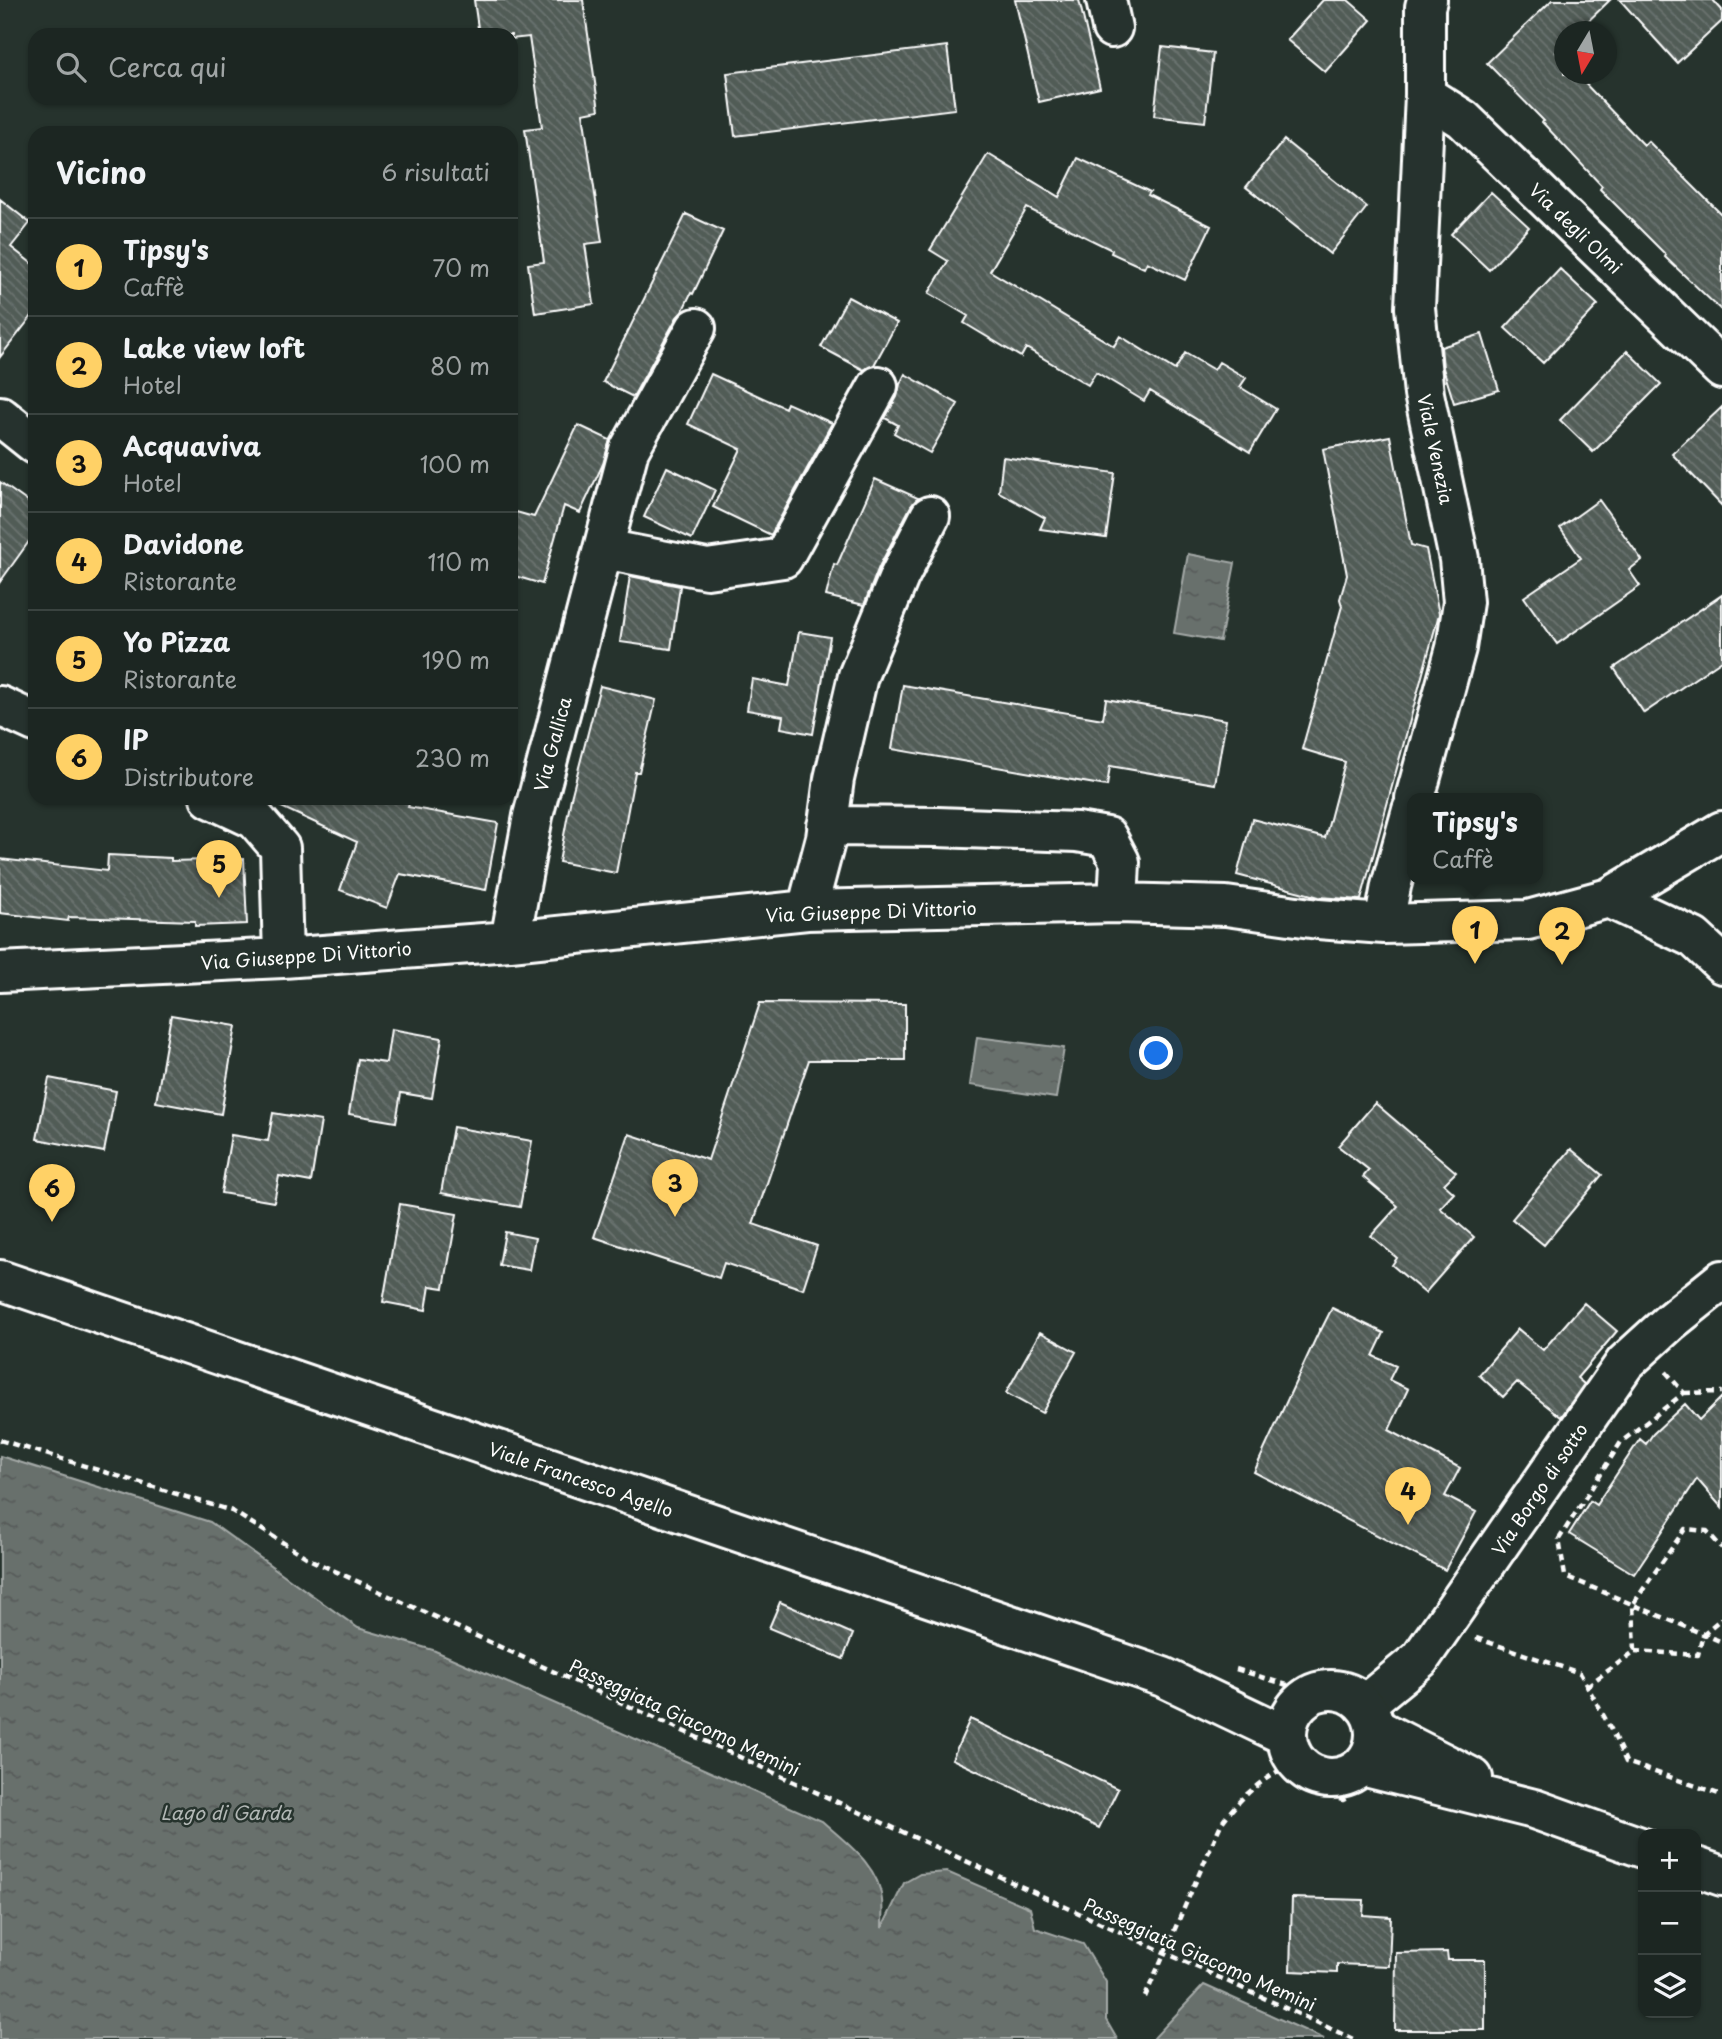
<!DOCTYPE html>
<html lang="it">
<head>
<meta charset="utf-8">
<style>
  :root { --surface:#1c2622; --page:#29322f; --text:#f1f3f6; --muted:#a0a5a5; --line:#3a4340; --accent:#ffd166 }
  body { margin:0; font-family:"Playpen Sans",sans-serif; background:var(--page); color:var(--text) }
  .controls { position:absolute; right:21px; bottom:21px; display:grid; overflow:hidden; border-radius:14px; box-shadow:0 2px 5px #0004 }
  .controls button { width:63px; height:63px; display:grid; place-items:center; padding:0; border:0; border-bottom:2px solid var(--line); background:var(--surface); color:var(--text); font:35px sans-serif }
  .compass { position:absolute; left:1554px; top:21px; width:63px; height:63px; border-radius:50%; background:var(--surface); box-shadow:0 2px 5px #0004; rotate:190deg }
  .you { position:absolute; left:1157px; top:1054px; width:24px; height:24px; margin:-18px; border:5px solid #fff; border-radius:50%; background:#1a73e8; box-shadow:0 0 0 10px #1a73e833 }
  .badge { display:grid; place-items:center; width:46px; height:46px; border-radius:50%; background:var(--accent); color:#111; font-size:23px; font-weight:700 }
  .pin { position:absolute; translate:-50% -58px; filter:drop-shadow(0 2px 4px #0008) }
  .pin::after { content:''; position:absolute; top:37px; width:24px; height:21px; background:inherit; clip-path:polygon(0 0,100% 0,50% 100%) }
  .popup { position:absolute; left:1407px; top:793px; width:136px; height:91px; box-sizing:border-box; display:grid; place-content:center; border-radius:14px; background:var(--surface); filter:drop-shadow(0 2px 5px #0005); font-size:23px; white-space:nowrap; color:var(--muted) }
  .popup b { font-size:26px; color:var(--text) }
  .popup::after { content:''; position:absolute; left:50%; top:100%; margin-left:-14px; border:14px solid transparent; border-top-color:var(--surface) }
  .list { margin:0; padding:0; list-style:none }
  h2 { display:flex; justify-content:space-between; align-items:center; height:91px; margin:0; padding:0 28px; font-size:30px }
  h2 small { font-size:23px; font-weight:400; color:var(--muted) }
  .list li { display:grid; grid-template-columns:46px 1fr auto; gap:21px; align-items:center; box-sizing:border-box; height:98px; padding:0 28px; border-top:2px solid var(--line) }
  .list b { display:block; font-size:26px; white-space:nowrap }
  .list p { margin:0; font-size:23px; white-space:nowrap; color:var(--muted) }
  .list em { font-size:23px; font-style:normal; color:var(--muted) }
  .icon { flex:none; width:38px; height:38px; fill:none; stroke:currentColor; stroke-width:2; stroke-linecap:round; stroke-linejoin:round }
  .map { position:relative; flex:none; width:1722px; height:2039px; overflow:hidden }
  .search { position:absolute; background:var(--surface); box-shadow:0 2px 5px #0004; left:28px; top:28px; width:490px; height:77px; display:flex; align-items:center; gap:18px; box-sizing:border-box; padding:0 24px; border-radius:21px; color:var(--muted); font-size:26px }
  .panel { position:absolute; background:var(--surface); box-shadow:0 2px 5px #0004; left:28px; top:126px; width:490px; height:679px; border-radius:21px }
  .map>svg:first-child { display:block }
</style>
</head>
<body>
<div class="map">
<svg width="1722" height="2039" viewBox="0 0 1722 2039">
  <defs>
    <pattern id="water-ripples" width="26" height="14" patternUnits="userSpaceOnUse" patternTransform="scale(1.75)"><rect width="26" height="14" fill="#67706c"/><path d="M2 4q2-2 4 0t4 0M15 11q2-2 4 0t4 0" fill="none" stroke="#575a59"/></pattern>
    <pattern id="building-back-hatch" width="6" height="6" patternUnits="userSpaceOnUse" patternTransform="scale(1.75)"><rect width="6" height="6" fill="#515c57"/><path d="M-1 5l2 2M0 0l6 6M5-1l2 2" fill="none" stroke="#6b7470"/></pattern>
  </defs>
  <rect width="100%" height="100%" fill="#26332d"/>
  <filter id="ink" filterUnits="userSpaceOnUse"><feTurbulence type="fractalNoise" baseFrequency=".0143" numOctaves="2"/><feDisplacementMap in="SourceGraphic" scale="14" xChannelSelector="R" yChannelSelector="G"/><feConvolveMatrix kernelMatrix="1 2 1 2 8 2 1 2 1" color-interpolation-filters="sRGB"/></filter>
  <g filter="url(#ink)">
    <!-- water -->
    <path fill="url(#water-ripples)" stroke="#a4a9a7" stroke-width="2" d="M 1188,554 L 1235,563 L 1220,641 L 1174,633 Z
      M 977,1037 L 1064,1048 L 1056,1098 L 970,1085 Z
      M 0,1456 L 210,1522 L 358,1628 L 433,1650 L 822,1821 C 846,1843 879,1865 882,1900 C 883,1909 882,1919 882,1928 L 904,1883 L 920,1874 L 947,1872 L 1030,1908 L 1035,1928 L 1083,1944 L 1106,1982 L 1106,2020 L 1117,2039 L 0,2039 Z
      M 1204,1985 L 1324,2039 L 1153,2039 Z"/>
    <!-- building -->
    <path fill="url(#building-back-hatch)" stroke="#fff" stroke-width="2" d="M 474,0 L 583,0 L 599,110 L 583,113 L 602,242 L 585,244 L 594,304 L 535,313 L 528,264 L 544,262 L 525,129 L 542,127 L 529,37 L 511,39 L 511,35 L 479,35 Z
      M 1015,0 L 1079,0 L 1100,88 L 1039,102 Z
      M 1323,0 L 1348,0 L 1371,20 L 1325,72 L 1287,40 Z
      M 1552,0 L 1610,0 L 1577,32 L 1564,32 L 1564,44 L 1556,52 L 1564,61 L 1564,74 L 1576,74 L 1644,145 L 1648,141 L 1722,215 L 1722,311 L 1665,257 L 1666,255 L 1600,189 L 1602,186 L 1542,122 L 1544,121 L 1487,63 Z
      M 1620,0 L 1713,0 L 1722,10 L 1722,21 L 1677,63 Z
      M 947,46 L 955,109 L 735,136 L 727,73 Z
      M 1162,47 L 1213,53 L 1205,122 L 1154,116 Z
      M 1284,140 L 1367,207 L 1330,254 L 1246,187 Z
      M 988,154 L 1059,197 L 1078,158 L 1150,192 L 1148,195 L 1211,226 L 1185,280 L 1147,262 L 1144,268 L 1111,253 L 1112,250 L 1027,208 L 990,271 L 1114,346 L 1120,336 L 1175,370 L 1185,353 L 1214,370 L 1219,362 L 1246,378 L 1240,387 L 1276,409 L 1250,452 L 1150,391 L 1144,401 L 1096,372 L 1088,385 L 1026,348 L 1021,357 L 964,323 L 968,316 L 929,293 L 948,261 L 930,250 Z
      M 1491,192 L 1529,227 L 1489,270 L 1451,234 Z
      M 0,199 L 30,223 L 11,247 L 35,266 L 35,312 L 0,357 Z
      M 686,214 L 723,231 L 693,294 L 691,293 L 682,312 L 677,317 L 633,397 L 603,382 Z
      M 1560,269 L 1598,305 L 1543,363 L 1505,328 Z
      M 848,297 L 897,323 L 874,365 L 864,370 L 821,347 Z
      M 1482,334 L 1499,390 L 1454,403 L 1443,368 L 1441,347 Z
      M 1627,351 L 1661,384 L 1593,452 L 1560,420 Z
      M 711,374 L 785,408 L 787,403 L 832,423 L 771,535 L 713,507 L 741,449 L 688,424 Z
      M 905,374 L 958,404 L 930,453 L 894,433 L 898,425 L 885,418 L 897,397 L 900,384 Z
      M 1722,407 L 1722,506 L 1672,454 Z
      M 578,425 L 610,440 L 603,464 L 580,513 L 564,506 L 542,584 L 511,575 L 511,532 L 516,512 L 534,517 Z
      M 1390,436 L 1411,545 L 1426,549 L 1439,614 L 1361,900 L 1319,897 L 1237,875 L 1252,819 L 1325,838 L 1345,762 L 1302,749 L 1342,606 L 1340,599 L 1347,575 L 1323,449 Z
      M 1003,457 L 1115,473 L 1106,538 L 1040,529 L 1045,518 L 999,492 Z
      M 667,467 L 715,490 L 692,539 L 644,517 Z
      M 875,479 L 918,498 L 911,506 L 879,567 L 864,605 L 826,596 L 834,564 L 837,565 Z
      M 0,482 L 35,507 L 35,533 L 0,582 Z
      M 1599,500 L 1642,560 L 1629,570 L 1640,586 L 1557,644 L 1524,597 L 1581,558 L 1560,528 Z
      M 630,576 L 680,586 L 671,649 L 620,642 Z
      M 1722,595 L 1722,660 L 1644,713 L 1614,668 Z
      M 799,632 L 830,637 L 813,734 L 781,728 L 783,716 L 747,710 L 752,679 L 789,686 Z
      M 903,685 L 1103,719 L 1106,699 L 1226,720 L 1215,784 L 1110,766 L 1107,786 L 892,749 Z
      M 600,686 L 656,700 L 639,772 L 635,772 L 616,873 L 559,862 L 571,798 Z
      M 262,798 L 411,798 L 408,807 L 498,823 L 486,890 L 400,874 L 387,908 L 340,890 L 357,842 Z
      M 108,855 L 171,858 L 171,861 L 244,859 L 247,924 L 195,926 L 195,921 L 69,917 L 68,921 L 0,913 L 0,859 L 107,871 Z
      M 760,1003 L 905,1004 L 905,1060 L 809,1060 L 753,1224 L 817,1246 L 803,1289 L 724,1263 L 719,1278 L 594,1237 L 629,1134 L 708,1160 Z
      M 171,1015 L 236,1026 L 221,1114 L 156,1102 Z
      M 391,1029 L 442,1038 L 432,1098 L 401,1093 L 396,1122 L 349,1114 L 358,1059 L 386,1063 Z
      M 49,1078 L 116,1091 L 104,1152 L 37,1139 Z
      M 1375,1103 L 1456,1172 L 1444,1184 L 1454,1193 L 1440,1208 L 1474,1237 L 1425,1293 L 1392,1265 L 1397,1258 L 1371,1236 L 1398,1206 L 1363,1177 L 1369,1170 L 1338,1146 Z
      M 273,1113 L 321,1121 L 311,1182 L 279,1176 L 274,1202 L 221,1193 L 231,1135 L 268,1141 Z
      M 453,1127 L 532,1141 L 520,1207 L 441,1193 Z
      M 1571,1149 L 1602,1175 L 1544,1245 L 1512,1219 Z
      M 400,1204 L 457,1214 L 444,1288 L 430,1286 L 426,1310 L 383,1302 Z
      M 505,1232 L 535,1238 L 529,1270 L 499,1265 Z
      M 1584,1303 L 1617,1331 L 1577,1378 L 1584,1384 L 1561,1417 L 1517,1382 L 1503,1397 L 1479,1375 L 1518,1329 L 1543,1350 Z
      M 1332,1308 L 1384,1333 L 1373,1356 L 1396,1366 L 1389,1380 L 1408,1389 L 1389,1430 L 1460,1468 L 1445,1496 L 1476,1512 L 1445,1570 L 1254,1472 L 1320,1329 L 1321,1330 Z
      M 1040,1332 L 1076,1352 L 1042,1413 L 1006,1393 Z
      M 1722,1397 L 1722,1508 L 1697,1479 L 1634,1574 L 1569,1534 L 1590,1501 L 1596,1505 L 1640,1439 L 1646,1444 L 1653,1434 L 1685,1404 L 1699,1420 Z
      M 780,1602 L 853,1634 L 843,1659 L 769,1628 Z
      M 970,1719 L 1118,1789 L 1099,1828 L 952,1759 Z
      M 1292,1898 L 1364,1900 L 1363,1915 L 1391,1917 L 1389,1966 L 1337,1964 L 1337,1973 L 1290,1971 Z
      M 1447,1952 L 1448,1960 L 1485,1960 L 1485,2030 L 1395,2030 L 1396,1953 Z"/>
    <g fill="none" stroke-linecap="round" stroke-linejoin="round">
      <!-- minor casing -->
      <g stroke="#fff" stroke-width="44">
        <path id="minor" d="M 1106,0 L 1112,28
          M 1425,95 L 1463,119 L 1722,369
          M 0,416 L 35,444
          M 604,549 L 707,569 L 783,558 L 878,386
          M 0,706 L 35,722
          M 210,798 L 255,819 L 280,848 L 283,958
          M 1415,798 L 1456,648 L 1463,602 L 1459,559 L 1424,394 L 1415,308 L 1425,95 L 1425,7 L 1427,0
          M 827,826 L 937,827 L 1077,832 L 1107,837 L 1120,862 L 1118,903
          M 1609,898 L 1694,938 L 1722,964
          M 807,910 L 826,838 L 834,779 L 858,676 L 899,577 L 930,516
          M 1384,924 L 1391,886 L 1412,810
          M 510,941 L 533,816 L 629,450 L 696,328
          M 0,972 L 283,958 L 510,941 L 807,910 L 1118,903 L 1226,906 L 1318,919 L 1384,924 L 1528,920 L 1609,898 L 1722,831
          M 1364,1705 L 1420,1659 L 1625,1363 L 1671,1321 L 1722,1280"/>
      </g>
      <!-- major casing -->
      <g stroke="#fff" stroke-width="44">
        <path id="major" d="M 0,1280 L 1163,1677 L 1287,1736
          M1287 1734a44 44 0 1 1 88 0a44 44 0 1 1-88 0Z
          M 1375,1728 L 1473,1778
          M 1362,1766 L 1534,1809 L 1643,1848
          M 1696,1867 L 1722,1876"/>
      </g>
      <!-- path -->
      <path stroke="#fff" stroke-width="4.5" stroke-dasharray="7 5" stroke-linecap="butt" d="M 1666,1372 L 1684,1393 L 1621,1442 L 1559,1539 L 1565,1576 L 1722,1642
        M 1684,1393 L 1722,1392
        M 0,1440 L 232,1511 L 311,1560 L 1353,2039
        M 1476,1638 L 1580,1673 L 1611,1729 L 1626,1762 L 1722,1795
        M 1635,1651 L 1698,1655 L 1703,1634 L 1722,1618
        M 1236,1669 L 1287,1685 L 1343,1675
        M 1587,1686 L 1635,1651 L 1633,1604 L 1685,1529 L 1707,1531 L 1722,1548
        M 1288,1772 L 1310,1793 L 1343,1800 L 1347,1798
        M 1145,1997 L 1221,1824 C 1237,1801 1256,1784 1280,1770"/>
      <!-- minor -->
      <use href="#minor" stroke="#26332d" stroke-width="38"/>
      <!-- major -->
      <use href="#major" stroke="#26332d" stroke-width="38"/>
    </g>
  </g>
  <g text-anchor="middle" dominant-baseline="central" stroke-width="5" stroke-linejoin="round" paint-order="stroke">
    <!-- street labels -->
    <g font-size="18" fill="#fff" stroke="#26332d">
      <text transform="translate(1576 228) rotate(44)">Via degli Olmi</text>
      <text transform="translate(1436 449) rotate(78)">Viale Venezia</text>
      <text transform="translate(552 744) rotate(-75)">Via Gallica</text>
      <text transform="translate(871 911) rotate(-2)">Via Giuseppe Di Vittorio</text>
      <text transform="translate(306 955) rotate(-4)">Via Giuseppe Di Vittorio</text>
      <text transform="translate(581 1479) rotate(19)">Viale Francesco Agello</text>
      <text transform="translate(1539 1489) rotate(-56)">Via Borgo di sotto</text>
      <text transform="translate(685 1717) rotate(25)">Passeggiata Giacomo Memini</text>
      <text transform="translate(1200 1954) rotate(24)">Passeggiata Giacomo Memini</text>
    </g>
    <!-- water labels -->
    <g font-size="19" font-style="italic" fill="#b3b8b6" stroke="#26332d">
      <text x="226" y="1812">Lago di Garda</text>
    </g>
  </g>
</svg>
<div class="controls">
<button>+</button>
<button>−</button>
<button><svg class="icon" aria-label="layers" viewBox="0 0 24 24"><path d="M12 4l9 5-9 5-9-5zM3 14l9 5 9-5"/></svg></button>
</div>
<svg class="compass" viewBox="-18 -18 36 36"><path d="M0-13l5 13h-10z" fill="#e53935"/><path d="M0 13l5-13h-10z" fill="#a0a5a5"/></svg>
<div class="you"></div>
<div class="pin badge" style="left:1475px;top:964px">1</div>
<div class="popup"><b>Tipsy's</b>Caffè</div>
<div class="pin badge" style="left:1562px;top:965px">2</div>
<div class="pin badge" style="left:675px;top:1217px">3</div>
<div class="pin badge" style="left:1408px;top:1525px">4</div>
<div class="pin badge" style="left:219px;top:898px">5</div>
<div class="pin badge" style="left:52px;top:1222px">6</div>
<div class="search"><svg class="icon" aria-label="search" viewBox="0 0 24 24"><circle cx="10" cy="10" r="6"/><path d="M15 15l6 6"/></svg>Cerca qui</div>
<section class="panel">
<h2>Vicino<small>6 risultati</small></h2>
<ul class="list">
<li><span class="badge">1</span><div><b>Tipsy's</b><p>Caffè</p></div><em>70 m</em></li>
<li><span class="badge">2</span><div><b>Lake view loft</b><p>Hotel</p></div><em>80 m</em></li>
<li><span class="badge">3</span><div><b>Acquaviva</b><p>Hotel</p></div><em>100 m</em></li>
<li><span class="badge">4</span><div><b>Davidone</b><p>Ristorante</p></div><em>110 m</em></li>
<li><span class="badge">5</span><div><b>Yo Pizza</b><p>Ristorante</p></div><em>190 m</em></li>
<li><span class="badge">6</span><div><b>IP</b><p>Distributore</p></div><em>230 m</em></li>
</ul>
</section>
</div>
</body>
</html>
